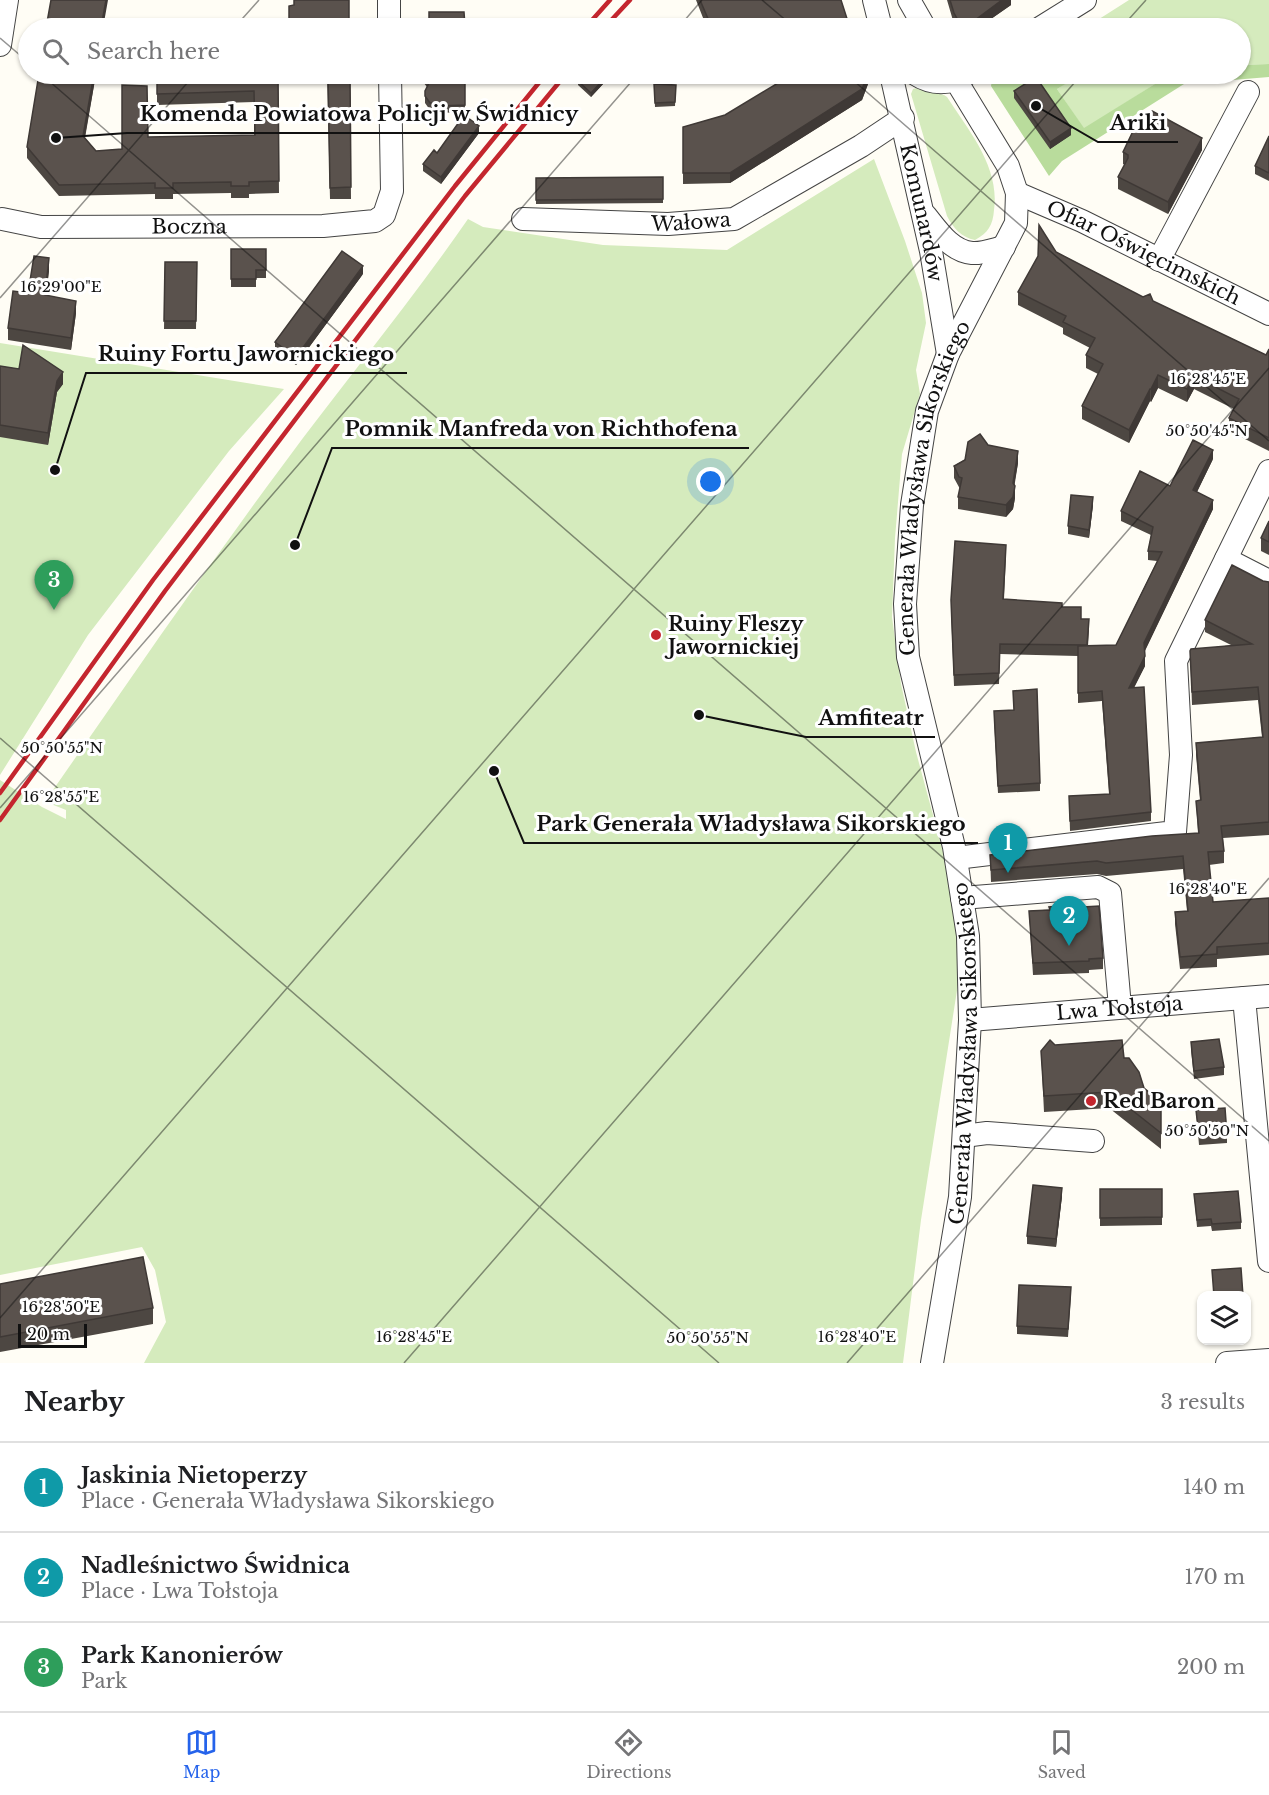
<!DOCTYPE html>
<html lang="en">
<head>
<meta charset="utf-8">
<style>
  :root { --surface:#fff; --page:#f2f2f2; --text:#202124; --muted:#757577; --line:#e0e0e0; --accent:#2563eb }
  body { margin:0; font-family:"Libre Baskerville",serif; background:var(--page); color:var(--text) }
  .controls { position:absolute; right:18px; bottom:18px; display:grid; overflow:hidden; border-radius:12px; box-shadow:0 2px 4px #0004 }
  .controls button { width:54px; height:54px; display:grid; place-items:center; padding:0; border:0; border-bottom:2px solid var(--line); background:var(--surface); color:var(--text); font:30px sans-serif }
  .scale { position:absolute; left:18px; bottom:15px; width:69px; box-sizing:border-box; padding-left:6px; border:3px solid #111; border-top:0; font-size:16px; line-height:21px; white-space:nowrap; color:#111; -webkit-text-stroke:4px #fff; paint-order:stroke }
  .you { position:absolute; left:711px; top:482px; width:21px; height:21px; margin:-15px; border:4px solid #fff; border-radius:50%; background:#1a73e8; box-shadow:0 0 0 9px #1a73e833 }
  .badge { display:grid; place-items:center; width:39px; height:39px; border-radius:50%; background:var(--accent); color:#fff; font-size:20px; font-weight:700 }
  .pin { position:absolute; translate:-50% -50px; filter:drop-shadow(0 2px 3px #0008) }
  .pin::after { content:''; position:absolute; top:32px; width:21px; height:18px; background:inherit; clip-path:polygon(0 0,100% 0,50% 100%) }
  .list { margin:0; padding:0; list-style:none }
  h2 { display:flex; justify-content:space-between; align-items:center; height:78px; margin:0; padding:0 24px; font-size:26px }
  h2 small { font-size:20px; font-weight:400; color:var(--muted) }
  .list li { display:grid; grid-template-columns:39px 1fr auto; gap:18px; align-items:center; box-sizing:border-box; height:90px; padding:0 24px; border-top:2px solid var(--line) }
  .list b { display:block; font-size:22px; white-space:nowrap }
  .list p { margin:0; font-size:20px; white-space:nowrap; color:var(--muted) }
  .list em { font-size:20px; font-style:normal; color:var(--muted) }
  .icon { flex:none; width:33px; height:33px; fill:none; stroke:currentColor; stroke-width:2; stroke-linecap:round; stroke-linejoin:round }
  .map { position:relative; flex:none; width:1269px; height:1363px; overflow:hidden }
  .search { position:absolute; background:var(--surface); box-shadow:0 2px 4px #0004; left:18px; right:18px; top:18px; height:66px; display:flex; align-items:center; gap:15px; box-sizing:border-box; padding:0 21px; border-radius:33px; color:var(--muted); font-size:22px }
  .sheet { height:348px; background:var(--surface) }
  nav { display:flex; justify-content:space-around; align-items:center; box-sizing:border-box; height:84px; border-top:2px solid var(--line); background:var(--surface); font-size:16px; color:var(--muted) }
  nav a { display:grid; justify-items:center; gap:3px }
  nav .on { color:var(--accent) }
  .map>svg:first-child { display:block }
</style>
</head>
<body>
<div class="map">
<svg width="1269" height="1363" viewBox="0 0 1269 1363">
  <rect width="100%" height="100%" fill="#fffdf5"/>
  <!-- green -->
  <path fill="#d5ebbd" d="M 1129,0 L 1269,0 L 1269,64 L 1241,65 L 1240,28 L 1085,28 Z
    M 1064,74 L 1171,74 L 1084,129 L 1057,89 L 1068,82 Z
    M 917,88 L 944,95 L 947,97 C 969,131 1000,167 994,210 C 993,225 988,233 975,240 C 961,237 954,229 947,216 L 911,94 L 913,89 Z
    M 874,159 L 905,241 L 922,293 L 926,323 L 916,370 L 920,394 L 902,454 L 895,538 L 892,617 L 901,684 L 916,752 L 946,863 L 957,922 L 958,984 L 921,1220 L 903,1363 L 144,1363 L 166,1322 L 155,1270 L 142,1247 L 0,1275 L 0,780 L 42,807 L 66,819 L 66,810 L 51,804 L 53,790 C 129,681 204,571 283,465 C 344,382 410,303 468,219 L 483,227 L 603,245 L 727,250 Z
    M 0,343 L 284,389 L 229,451 L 88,635 L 0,775 Z"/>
  <!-- forest -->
  <path fill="#b9dc9c" d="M 1269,64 L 1269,77 L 1184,84 L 1062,161 L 1049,176 L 991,86 L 992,80 L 1003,74 L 1064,74 L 1069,82 L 1057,89 L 1084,128 L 1171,74 L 1240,74 L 1241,65 Z"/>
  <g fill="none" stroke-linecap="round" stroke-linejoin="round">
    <!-- minor casing -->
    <g stroke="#444" stroke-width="24">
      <g id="minor">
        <path d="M 389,0 L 389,28"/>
        <path d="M 874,0 L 881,28"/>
        <path d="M 909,0 L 925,28"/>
        <path d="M 1040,28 L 1085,0"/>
        <path d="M 0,45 L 7,0"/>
        <path id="s1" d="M 891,74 L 931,251 L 948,354"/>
        <path d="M 915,74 C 932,85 950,85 967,74"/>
        <path id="s2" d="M 1017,193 L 1082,221 L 1269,314"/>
        <path d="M 926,216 C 938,231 951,251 972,253 C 982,254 995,249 1004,247"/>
        <path id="s3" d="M 2,219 L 41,227 L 323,226 L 375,221 L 384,215 L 392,191 L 390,74"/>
        <path id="s4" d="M 523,219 L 668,224 L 734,219 L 861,146 L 903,118"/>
        <path d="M 1159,260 L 1248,92"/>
        <path d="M 1226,559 L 1269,581"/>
        <path d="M 956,858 L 1175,832 L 1181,755 L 1176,661 L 1269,471"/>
        <path d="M 962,898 L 1098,887 L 1110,893 L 1120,1007"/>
        <path d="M 1244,998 L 1269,1261"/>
        <path id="s5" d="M 970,1020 L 1269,996"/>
        <path d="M 964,1136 L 987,1133 L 1093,1141"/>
        <path id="s6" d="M 932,1363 L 960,1197 L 970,1020 L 968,936 L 954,847 L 908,657 L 905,604 L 912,505 L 927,411 L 948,354 L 1016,223 L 1017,193 L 1008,166 L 952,74"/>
        <path d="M 1227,1363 L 1269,1360"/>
      </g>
    </g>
    <!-- minor -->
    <use href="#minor" stroke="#fff" stroke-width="22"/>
    <!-- rail -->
    <path stroke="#c4262e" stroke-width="4.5" d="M 585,28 L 610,0
      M 604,28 L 630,0
      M 0,793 L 153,580 L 455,186 L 546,74
      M 0,820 L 165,591 L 465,196 L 566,74"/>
  </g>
  <!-- wall -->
  <path fill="#4d4742" d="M 696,0 L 841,0 L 850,28 L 707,28 Z
    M 947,0 L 1011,0 L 1011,5 L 978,28 L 957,28 L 954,24 Z
    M 39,74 L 96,74 L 85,138 L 96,151 L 122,149 L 148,137 L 254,135 L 254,102 L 157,105 L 157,74 L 278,74 L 279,193 L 249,194 L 249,198 L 231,198 L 231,193 L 173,194 L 173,199 L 155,199 L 155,194 L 59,196 L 27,158 L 27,147 Z
    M 327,74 L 350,74 L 351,199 L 330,199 Z
    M 465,74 L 465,112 L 439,113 L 439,110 L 430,110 L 425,103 L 425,91 L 427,87 L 423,82 L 423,75 Z
    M 871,74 L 871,76 L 862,100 L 730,183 L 683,184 L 683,127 Z
    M 578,81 L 604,83 L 591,97 L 578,85 Z
    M 654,84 L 676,85 L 675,106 L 655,107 Z
    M 1014,91 L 1071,135 L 1050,149 L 1014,98 Z
    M 1139,132 L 1202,150 L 1168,214 L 1118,189 L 1118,177 L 1125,165 L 1123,164 L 1123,152 Z
    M 479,133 L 441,184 L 423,171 L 423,164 Z
    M 1269,136 L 1269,181 L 1255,174 L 1255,166 Z
    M 663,177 L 663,203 L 536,204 L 536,178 Z
    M 266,249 L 266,278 L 256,278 L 256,287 L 231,287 L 231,279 Z
    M 1056,252 L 1143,297 L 1153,301 L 1266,355 L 1269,349 L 1269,451 L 1229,431 L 1229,418 L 1234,409 L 1194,389 L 1187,402 L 1158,388 L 1151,402 L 1150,401 L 1129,443 L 1082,419 L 1082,406 L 1098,374 L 1086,368 L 1086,355 L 1090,348 L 1063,334 L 1063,328 L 1018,305 L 1018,292 Z
    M 165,262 L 197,262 L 196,329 L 164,329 Z
    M 49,270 L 46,296 L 76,313 L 71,350 L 8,340 L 8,328 L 28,293 Z
    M 363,274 L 296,365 L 275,350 L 275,342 Z
    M 0,366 L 19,369 L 63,384 L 57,392 L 48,445 L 0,437 Z
    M 988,445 L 1018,463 L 1014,485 L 1015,498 L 1013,509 L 1006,517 L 958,509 L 958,497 L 960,489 L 954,478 L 954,466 Z
    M 1213,459 L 1197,492 L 1213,509 L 1144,652 L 1145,666 L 1134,687 L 1151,812 L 1151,821 L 1070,831 L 1069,796 L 1109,794 L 1102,701 L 1078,703 L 1078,656 L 1000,654 L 999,684 L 954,686 L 951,611 L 1006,556 L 1004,599 L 1062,607 L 1081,619 L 1089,630 L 1088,646 L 1116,645 L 1157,561 L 1148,560 L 1148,551 L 1151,535 L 1121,521 L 1121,511 L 1170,486 Z
    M 1093,505 L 1089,538 L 1068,534 L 1068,526 Z
    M 1269,521 L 1269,555 L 1261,551 L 1261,538 Z
    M 1263,581 L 1269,582 L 1269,835 L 1223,838 L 1224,851 L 1224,863 L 1209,865 L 1213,902 L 1269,898 L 1269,955 L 1217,959 L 1217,967 L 1180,969 L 1175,924 L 1175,912 L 1187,911 L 1183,869 L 1106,876 L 1097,874 L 991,882 L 990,855 L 1198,833 L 1196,801 L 1200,800 L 1196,755 L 1196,743 L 1262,737 L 1258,700 L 1192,705 L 1190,651 L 1231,645 L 1205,632 L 1205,620 Z
    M 1013,691 L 1040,783 L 1040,791 L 998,793 L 994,719 L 1014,710 Z
    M 1083,907 L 1103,958 L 1103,969 L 1089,970 L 1089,973 L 1033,975 L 1029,911 Z
    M 1191,1042 L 1224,1067 L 1224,1075 L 1194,1079 L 1191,1050 Z
    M 1055,1045 L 1124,1058 L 1144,1088 L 1161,1102 L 1161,1149 L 1109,1108 L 1044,1112 L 1041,1051 Z
    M 1196,1110 L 1227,1135 L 1227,1143 L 1199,1145 Z
    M 1100,1189 L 1162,1189 L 1162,1225 L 1100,1226 Z
    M 1194,1194 L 1241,1222 L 1241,1229 L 1212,1231 L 1211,1226 L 1197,1227 Z
    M 1062,1196 L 1056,1247 L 1027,1244 L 1027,1236 Z
    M 0,1284 L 153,1308 L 153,1324 L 0,1352 Z
    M 1071,1295 L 1068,1337 L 1017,1334 L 1017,1326 Z"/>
  <!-- shaded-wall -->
  <path fill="#3f3936" d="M 106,0 L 108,0 L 103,28 L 101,28 Z
    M 1002,0 L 1011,0 L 1011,5 L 978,28 L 971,28 L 971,23 Z
    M 790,22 L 790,28 L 773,28 Z
    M 94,74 L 96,74 L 83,147 L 83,136 Z
    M 868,74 L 871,74 L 871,76 L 862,100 L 730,183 L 730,173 Z
    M 604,79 L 604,83 L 591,97 L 591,93 Z
    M 479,126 L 479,133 L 441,184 L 441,177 Z
    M 1071,128 L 1071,135 L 1050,149 L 1050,142 Z
    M 1202,138 L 1202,150 L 1168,214 L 1168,202 Z
    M 49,258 L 49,270 L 45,307 L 45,295 Z
    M 363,266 L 363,274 L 296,365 L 296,357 Z
    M 76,301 L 76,313 L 71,350 L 71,338 Z
    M 63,372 L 63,384 L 57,392 L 48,445 L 48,433 L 57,381 Z
    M 1158,375 L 1158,388 L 1151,402 L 1151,389 Z
    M 1194,376 L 1194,389 L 1187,402 L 1187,389 Z
    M 1150,389 L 1150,401 L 1129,443 L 1129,430 Z
    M 1213,450 L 1213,459 L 1193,500 L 1193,490 Z
    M 1018,451 L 1018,463 L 1013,495 L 1013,483 Z
    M 1015,486 L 1015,498 L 1013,509 L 1006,517 L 1006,505 Z
    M 1093,497 L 1093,505 L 1089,538 L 1089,530 Z
    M 1213,500 L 1213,509 L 1144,653 L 1144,643 Z
    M 1145,656 L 1145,666 L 1129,698 L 1129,688 Z
    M 1062,1188 L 1062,1196 L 1056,1247 L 1056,1239 Z"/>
  <!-- building -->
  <path fill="#5a524d" stroke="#3f3936" stroke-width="1.5" d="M 51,0 L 106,0 L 101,28 L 46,28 Z
    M 294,0 L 349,0 L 349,28 L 294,28 L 294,26 L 289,26 L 289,6 L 294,5 Z
    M 700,0 L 841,0 L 850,28 L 792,28 L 790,22 L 773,28 L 712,28 Z
    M 950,0 L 1002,0 L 971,23 L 959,22 L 954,13 Z
    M 429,12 L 464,12 L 465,26 L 508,22 L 506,28 L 426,28 L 425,20 L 429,20 Z
    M 39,74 L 94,74 L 83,136 L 96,151 L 122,149 L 122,85 L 147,86 L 148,137 L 255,135 L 254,91 L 157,94 L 157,74 L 278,74 L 279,181 L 249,182 L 249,186 L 231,186 L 231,182 L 173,183 L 173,188 L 155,188 L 155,183 L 59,185 L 27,147 Z
    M 328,74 L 350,74 L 351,187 L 330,188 Z
    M 424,74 L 465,74 L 465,105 L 439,106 L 439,103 L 430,103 L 425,96 L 425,91 L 429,83 L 423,75 Z
    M 585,74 L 599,74 L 604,79 L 591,93 L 578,81 Z
    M 793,74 L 868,74 L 862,89 L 730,173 L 683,173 L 683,127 L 725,115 Z
    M 1036,77 L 1071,128 L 1050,142 L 1014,91 Z
    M 654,84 L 676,85 L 675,102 L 655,103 Z
    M 1152,111 L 1202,138 L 1168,202 L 1118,177 L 1128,158 L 1128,155 L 1123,152 L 1134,129 L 1139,132 L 1141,129 L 1143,130 Z
    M 464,115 L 479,126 L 441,177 L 423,164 L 434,150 L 437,153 Z
    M 1269,136 L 1269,173 L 1255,166 Z
    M 663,177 L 663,199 L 536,200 L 536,178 Z
    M 1039,225 L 1056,252 L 1143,297 L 1150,294 L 1153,301 L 1266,355 L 1269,349 L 1269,438 L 1229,418 L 1239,399 L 1194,376 L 1187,389 L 1158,375 L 1151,389 L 1150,389 L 1129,430 L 1082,406 L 1103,364 L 1086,355 L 1095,338 L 1063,322 L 1066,316 L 1018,292 L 1038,256 Z
    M 231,249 L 266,249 L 266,270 L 256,270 L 256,279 L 231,279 Z
    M 342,251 L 363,266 L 296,357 L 275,342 Z
    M 34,256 L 49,258 L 45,295 L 76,301 L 71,338 L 8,328 L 13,291 L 28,293 Z
    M 165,262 L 197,262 L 196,321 L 164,321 Z
    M 23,345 L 63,372 L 57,381 L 48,433 L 0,425 L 0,366 L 19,369 Z
    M 980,434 L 988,445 L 1018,451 L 1013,483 L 1015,486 L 1013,497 L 1006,505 L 958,497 L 962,478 L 959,477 L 954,466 L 965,460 L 968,442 Z
    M 1193,440 L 1213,450 L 1193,490 L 1213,500 L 1144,643 L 1145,656 L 1129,688 L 1144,687 L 1151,812 L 1070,821 L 1069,796 L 1110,794 L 1102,691 L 1078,693 L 1078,646 L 1116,645 L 1162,552 L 1148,551 L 1153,527 L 1121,511 L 1140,471 L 1170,486 Z
    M 1071,495 L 1093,497 L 1089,530 L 1068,526 Z
    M 1269,521 L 1269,542 L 1261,538 Z
    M 955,541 L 1006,545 L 1003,599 L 1062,603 L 1062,607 L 1081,607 L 1081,619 L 1089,619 L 1087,645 L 1000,644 L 999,673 L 954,675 L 951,600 Z
    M 1232,565 L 1263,581 L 1269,582 L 1269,822 L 1221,826 L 1224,851 L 1208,852 L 1213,902 L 1269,898 L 1269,943 L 1217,947 L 1217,954 L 1180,957 L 1175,912 L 1188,911 L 1183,856 L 1106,863 L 1097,861 L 991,870 L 990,855 L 1152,836 L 1199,833 L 1196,801 L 1201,800 L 1196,743 L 1263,737 L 1258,687 L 1192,692 L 1190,651 L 1191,649 L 1252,644 L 1205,620 Z
    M 1037,689 L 1040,783 L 998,786 L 994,711 L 1014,710 L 1013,691 Z
    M 1082,904 L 1083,907 L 1099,906 L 1103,958 L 1089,959 L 1089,961 L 1033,963 L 1029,911 L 1050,910 L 1049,907 Z
    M 1219,1039 L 1224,1067 L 1194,1071 L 1191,1042 Z
    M 1050,1040 L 1055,1045 L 1122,1040 L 1124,1058 L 1129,1058 L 1139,1072 L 1144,1088 L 1161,1102 L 1161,1133 L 1109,1092 L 1044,1096 L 1041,1051 Z
    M 1225,1108 L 1227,1135 L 1199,1137 L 1196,1110 Z
    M 1033,1185 L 1062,1188 L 1056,1239 L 1027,1236 Z
    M 1100,1189 L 1162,1189 L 1162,1217 L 1100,1218 Z
    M 1238,1191 L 1241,1222 L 1212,1224 L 1211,1219 L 1197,1220 L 1194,1194 Z
    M 143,1257 L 153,1308 L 0,1337 L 0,1284 Z
    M 1241,1268 L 1243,1296 L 1214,1296 L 1212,1270 Z
    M 1019,1285 L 1071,1287 L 1068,1329 L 1017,1326 Z"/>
  <!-- ticks -->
  <path fill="none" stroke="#111" stroke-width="1.5" stroke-opacity="0.45" d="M 762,0 L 795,28M 234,28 L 259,0M 678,28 L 702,0M 1121,28 L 1146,0M 0,38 L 28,62M 41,74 L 1269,1141M 846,74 L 1269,441M 0,298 L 195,74M 0,738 L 719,1363M 0,808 L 638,74M 0,1318 L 1082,74M 404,1363 L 1269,368M 847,1363 L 1269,878"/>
  <!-- markers -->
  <g fill="#c4262e" stroke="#fff" stroke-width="2">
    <circle cx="656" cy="635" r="6"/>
    <circle cx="1091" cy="1101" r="6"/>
  </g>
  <g text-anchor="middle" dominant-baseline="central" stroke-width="6" stroke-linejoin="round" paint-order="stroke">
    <!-- street labels -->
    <g font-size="20" fill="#111" stroke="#fff">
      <text stroke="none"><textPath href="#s1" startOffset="142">Komunardów</textPath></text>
      <text stroke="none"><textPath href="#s4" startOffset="168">Wałowa</textPath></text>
      <text stroke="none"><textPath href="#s3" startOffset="188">Boczna</textPath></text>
      <text stroke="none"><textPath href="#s2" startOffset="140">Ofiar Oświęcimskich</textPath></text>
      <text stroke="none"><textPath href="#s6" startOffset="888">Generała Władysława Sikorskiego</textPath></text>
      <text stroke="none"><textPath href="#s5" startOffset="150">Lwa Tołstoja</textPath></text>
      <text stroke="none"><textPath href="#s6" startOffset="312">Generała Władysława Sikorskiego</textPath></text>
    </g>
    <!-- poi labels -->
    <g font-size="20" font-weight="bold" fill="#111" stroke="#fff" text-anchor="start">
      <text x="668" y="624">Ruiny Fleszy<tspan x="668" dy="23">Jawornickiej</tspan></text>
      <text x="1103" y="1101">Red Baron</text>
    </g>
  </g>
  <g font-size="15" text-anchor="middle" fill="#111" stroke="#fff" stroke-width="6" stroke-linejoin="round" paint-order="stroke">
    <text x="61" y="292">16°29'00"E</text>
    <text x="1208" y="384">16°28'45"E</text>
    <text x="1207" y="436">50°50'45"N</text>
    <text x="62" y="753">50°50'55"N</text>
    <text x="61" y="802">16°28'55"E</text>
    <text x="1208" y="894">16°28'40"E</text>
    <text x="1207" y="1136">50°50'50"N</text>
    <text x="61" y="1312">16°28'50"E</text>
    <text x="414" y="1342">16°28'45"E</text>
    <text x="857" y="1342">16°28'40"E</text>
    <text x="708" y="1343">50°50'55"N</text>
  </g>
  <!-- callouts -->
  <path fill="none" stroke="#111" stroke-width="2" d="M56 138L127 133H591M1036 106L1098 142H1178M55 470L86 373H407M295 545L332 448H749M699 715L806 737H935M494 771L524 843H978"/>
  <g fill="#111" stroke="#fff" stroke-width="2">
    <circle cx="56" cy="138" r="6"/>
    <circle cx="1036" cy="106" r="6"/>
    <circle cx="55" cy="470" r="6"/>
    <circle cx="295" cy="545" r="6"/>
    <circle cx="699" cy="715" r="6"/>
    <circle cx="494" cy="771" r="6"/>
  </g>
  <g font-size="21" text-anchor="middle" font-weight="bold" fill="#111" stroke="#fff" stroke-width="6" stroke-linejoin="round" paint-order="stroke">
    <text x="359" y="121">Komenda Powiatowa Policji w Świdnicy</text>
    <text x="1138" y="130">Ariki</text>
    <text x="246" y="361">Ruiny Fortu Jawornickiego</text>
    <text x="541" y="436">Pomnik Manfreda von Richthofena</text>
    <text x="871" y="725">Amfiteatr</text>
    <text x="751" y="831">Park Generała Władysława Sikorskiego</text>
  </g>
</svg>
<div class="controls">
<button><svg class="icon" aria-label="layers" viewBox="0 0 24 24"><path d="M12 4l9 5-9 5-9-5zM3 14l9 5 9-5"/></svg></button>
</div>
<div class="scale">20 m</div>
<div class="you"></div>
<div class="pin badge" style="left:1008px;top:873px;background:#0f9aa8">1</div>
<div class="pin badge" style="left:1069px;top:946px;background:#0f9aa8">2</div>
<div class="pin badge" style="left:54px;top:610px;background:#2e9e5b">3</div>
<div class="search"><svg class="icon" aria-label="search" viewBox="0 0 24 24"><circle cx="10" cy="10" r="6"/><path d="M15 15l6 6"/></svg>Search here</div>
</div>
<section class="sheet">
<h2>Nearby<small>3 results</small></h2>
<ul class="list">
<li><span class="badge" style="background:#0f9aa8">1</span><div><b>Jaskinia Nietoperzy</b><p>Place · Generała Władysława Sikorskiego</p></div><em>140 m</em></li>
<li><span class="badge" style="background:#0f9aa8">2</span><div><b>Nadleśnictwo Świdnica</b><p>Place · Lwa Tołstoja</p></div><em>170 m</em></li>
<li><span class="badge" style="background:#2e9e5b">3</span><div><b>Park Kanonierów</b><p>Park</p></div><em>200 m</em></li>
</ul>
</section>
<nav>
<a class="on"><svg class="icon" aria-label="map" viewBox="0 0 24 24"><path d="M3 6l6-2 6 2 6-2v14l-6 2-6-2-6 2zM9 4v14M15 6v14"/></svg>Map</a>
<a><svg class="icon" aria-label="directions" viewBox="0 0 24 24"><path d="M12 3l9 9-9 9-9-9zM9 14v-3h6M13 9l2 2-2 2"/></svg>Directions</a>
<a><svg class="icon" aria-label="saved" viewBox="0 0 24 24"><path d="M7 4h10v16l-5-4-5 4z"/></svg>Saved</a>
</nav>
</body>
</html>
